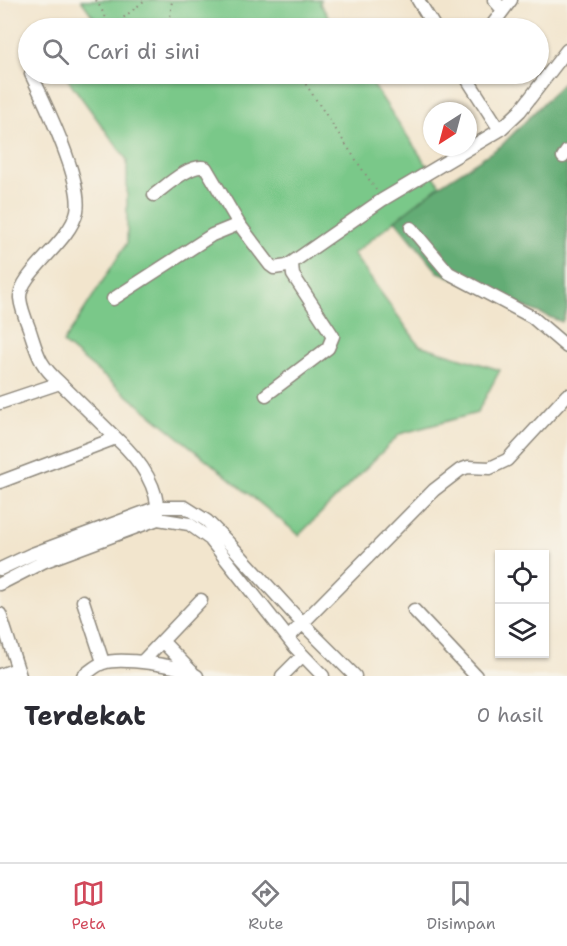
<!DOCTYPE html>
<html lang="id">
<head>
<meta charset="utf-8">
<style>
  :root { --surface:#fff; --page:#f2f2f3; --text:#2b2b33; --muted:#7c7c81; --line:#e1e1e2; --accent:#d1495b }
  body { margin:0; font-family:"Shantell Sans",sans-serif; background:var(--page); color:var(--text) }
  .controls { position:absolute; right:18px; bottom:18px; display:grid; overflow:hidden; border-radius:0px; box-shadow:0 2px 4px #0004 }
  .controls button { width:54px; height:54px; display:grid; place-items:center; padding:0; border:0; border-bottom:2px solid var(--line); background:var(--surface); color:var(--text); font:30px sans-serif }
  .compass { position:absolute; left:423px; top:102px; width:54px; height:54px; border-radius:50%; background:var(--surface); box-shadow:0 2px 4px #0004; rotate:216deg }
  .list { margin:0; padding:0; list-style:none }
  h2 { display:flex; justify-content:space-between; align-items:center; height:78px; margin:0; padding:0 24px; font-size:26px }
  h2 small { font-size:20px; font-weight:400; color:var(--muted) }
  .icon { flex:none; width:33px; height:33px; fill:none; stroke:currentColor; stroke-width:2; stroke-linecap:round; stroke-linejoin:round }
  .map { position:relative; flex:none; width:567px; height:676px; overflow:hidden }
  .search { position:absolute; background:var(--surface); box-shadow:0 2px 4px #0004; left:18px; right:18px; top:18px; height:66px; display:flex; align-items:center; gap:15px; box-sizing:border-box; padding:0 21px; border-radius:33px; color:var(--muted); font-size:22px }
  .sheet { height:186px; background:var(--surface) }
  nav { display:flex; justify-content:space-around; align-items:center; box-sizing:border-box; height:84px; border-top:2px solid var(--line); background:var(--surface); font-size:16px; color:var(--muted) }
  nav a { display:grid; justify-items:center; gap:3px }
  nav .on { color:var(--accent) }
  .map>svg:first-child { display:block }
</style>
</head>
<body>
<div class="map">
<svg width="567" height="676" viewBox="0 0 567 676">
  <rect width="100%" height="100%" fill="#f7f3e8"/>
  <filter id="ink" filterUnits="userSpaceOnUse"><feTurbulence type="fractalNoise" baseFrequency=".0167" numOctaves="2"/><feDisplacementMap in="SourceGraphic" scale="12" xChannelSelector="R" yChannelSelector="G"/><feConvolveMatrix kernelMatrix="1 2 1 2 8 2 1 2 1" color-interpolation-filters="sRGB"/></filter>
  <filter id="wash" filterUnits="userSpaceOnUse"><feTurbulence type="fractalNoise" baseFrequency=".008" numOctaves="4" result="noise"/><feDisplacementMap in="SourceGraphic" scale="24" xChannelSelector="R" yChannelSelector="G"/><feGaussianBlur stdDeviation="1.35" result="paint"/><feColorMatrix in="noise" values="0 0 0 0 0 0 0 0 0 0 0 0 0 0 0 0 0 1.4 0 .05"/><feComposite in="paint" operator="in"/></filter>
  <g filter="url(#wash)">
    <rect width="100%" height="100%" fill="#f2e5cd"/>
    <!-- green -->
    <path fill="#7ac889" stroke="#527a5a" stroke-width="1.5" d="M 81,0 L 321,0 L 320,4 L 336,28 L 88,28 L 97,22 Z
      M 64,74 L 366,74 L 440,185 L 353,254 L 419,345 L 500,370 L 477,413 L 400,434 L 299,535 L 63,343 L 127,243 L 127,160 Z"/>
    <!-- forest -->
    <path fill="#63ac75" stroke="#476c50" stroke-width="1.5" d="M 565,81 L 567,82 L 567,310 L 562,322 L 438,272 L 395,220 L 440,185 L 501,146 Z"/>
  </g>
  <g filter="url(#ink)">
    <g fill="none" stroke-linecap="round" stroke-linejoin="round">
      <!-- street casing -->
      <g stroke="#8e887c" stroke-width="15">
        <path id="street" d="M 418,0 L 435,28
          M 494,0 L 503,10
          M 490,28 L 511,0
          M 31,74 C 45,103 83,181 77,211 C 70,243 19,273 20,298 C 21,308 25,318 29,328 C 38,355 38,363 60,383
          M 464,74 L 500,130
          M 563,157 L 567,151
          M 154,195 C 166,186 192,162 206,168 L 239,224 L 270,265 L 274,268 L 287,266 L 382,200 L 500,130 L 520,111 L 567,50
          M 411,228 L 449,273 L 532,317 L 567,347
          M 113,299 L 212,235 L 239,224
          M 266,395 L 328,348 L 333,336 L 293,275 L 292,264
          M 0,403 L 60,383 L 116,438
          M 0,482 L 116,438 C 138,458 158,484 158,515
          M 0,569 L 32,554 L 158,507 L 185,507 L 207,521 L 226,540 L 302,623 L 355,676
          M 0,584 L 43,562 L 158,519 L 189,524 L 210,539 L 295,647 L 323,676
          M 83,601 L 103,662
          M 414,610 L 476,676
          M 0,614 L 20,676
          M 288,638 L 434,490 L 460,470 L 468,467 L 490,468 L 507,460 L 567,395
          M 162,641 L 192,672
          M 142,662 L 201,600
          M 0,675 L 17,669
          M 83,676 C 89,672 96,665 103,663 C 120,657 182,665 197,676
          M 282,676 L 302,656"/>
      </g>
      <!-- path -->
      <path stroke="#8e887c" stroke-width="2" stroke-dasharray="1.5 4.5" stroke-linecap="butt" d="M 96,0 L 108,21 L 117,23 L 145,0
        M 169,28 L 172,0
        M 250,28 L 261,22 L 267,25 L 269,28
        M 299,74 L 376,190"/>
      <!-- street -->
      <use href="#street" stroke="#fff" stroke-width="12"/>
    </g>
  </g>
</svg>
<div class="controls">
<button><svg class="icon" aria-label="locate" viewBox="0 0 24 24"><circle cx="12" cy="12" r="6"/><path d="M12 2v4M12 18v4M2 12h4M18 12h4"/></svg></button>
<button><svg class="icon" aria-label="layers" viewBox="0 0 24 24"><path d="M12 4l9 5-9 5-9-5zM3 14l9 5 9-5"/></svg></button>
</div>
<svg class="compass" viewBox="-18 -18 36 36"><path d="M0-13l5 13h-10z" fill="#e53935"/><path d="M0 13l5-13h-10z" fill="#7c7c81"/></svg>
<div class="search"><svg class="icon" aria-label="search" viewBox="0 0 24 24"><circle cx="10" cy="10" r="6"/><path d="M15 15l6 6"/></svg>Cari di sini</div>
</div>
<section class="sheet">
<h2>Terdekat<small>0 hasil</small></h2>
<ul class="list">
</ul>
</section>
<nav>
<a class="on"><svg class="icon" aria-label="map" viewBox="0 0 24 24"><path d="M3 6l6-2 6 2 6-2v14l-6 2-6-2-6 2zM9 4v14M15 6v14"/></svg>Peta</a>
<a><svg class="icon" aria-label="directions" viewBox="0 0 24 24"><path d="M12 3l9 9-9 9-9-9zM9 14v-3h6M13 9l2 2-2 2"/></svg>Rute</a>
<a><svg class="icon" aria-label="saved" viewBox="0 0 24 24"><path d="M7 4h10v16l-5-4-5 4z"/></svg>Disimpan</a>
</nav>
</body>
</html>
